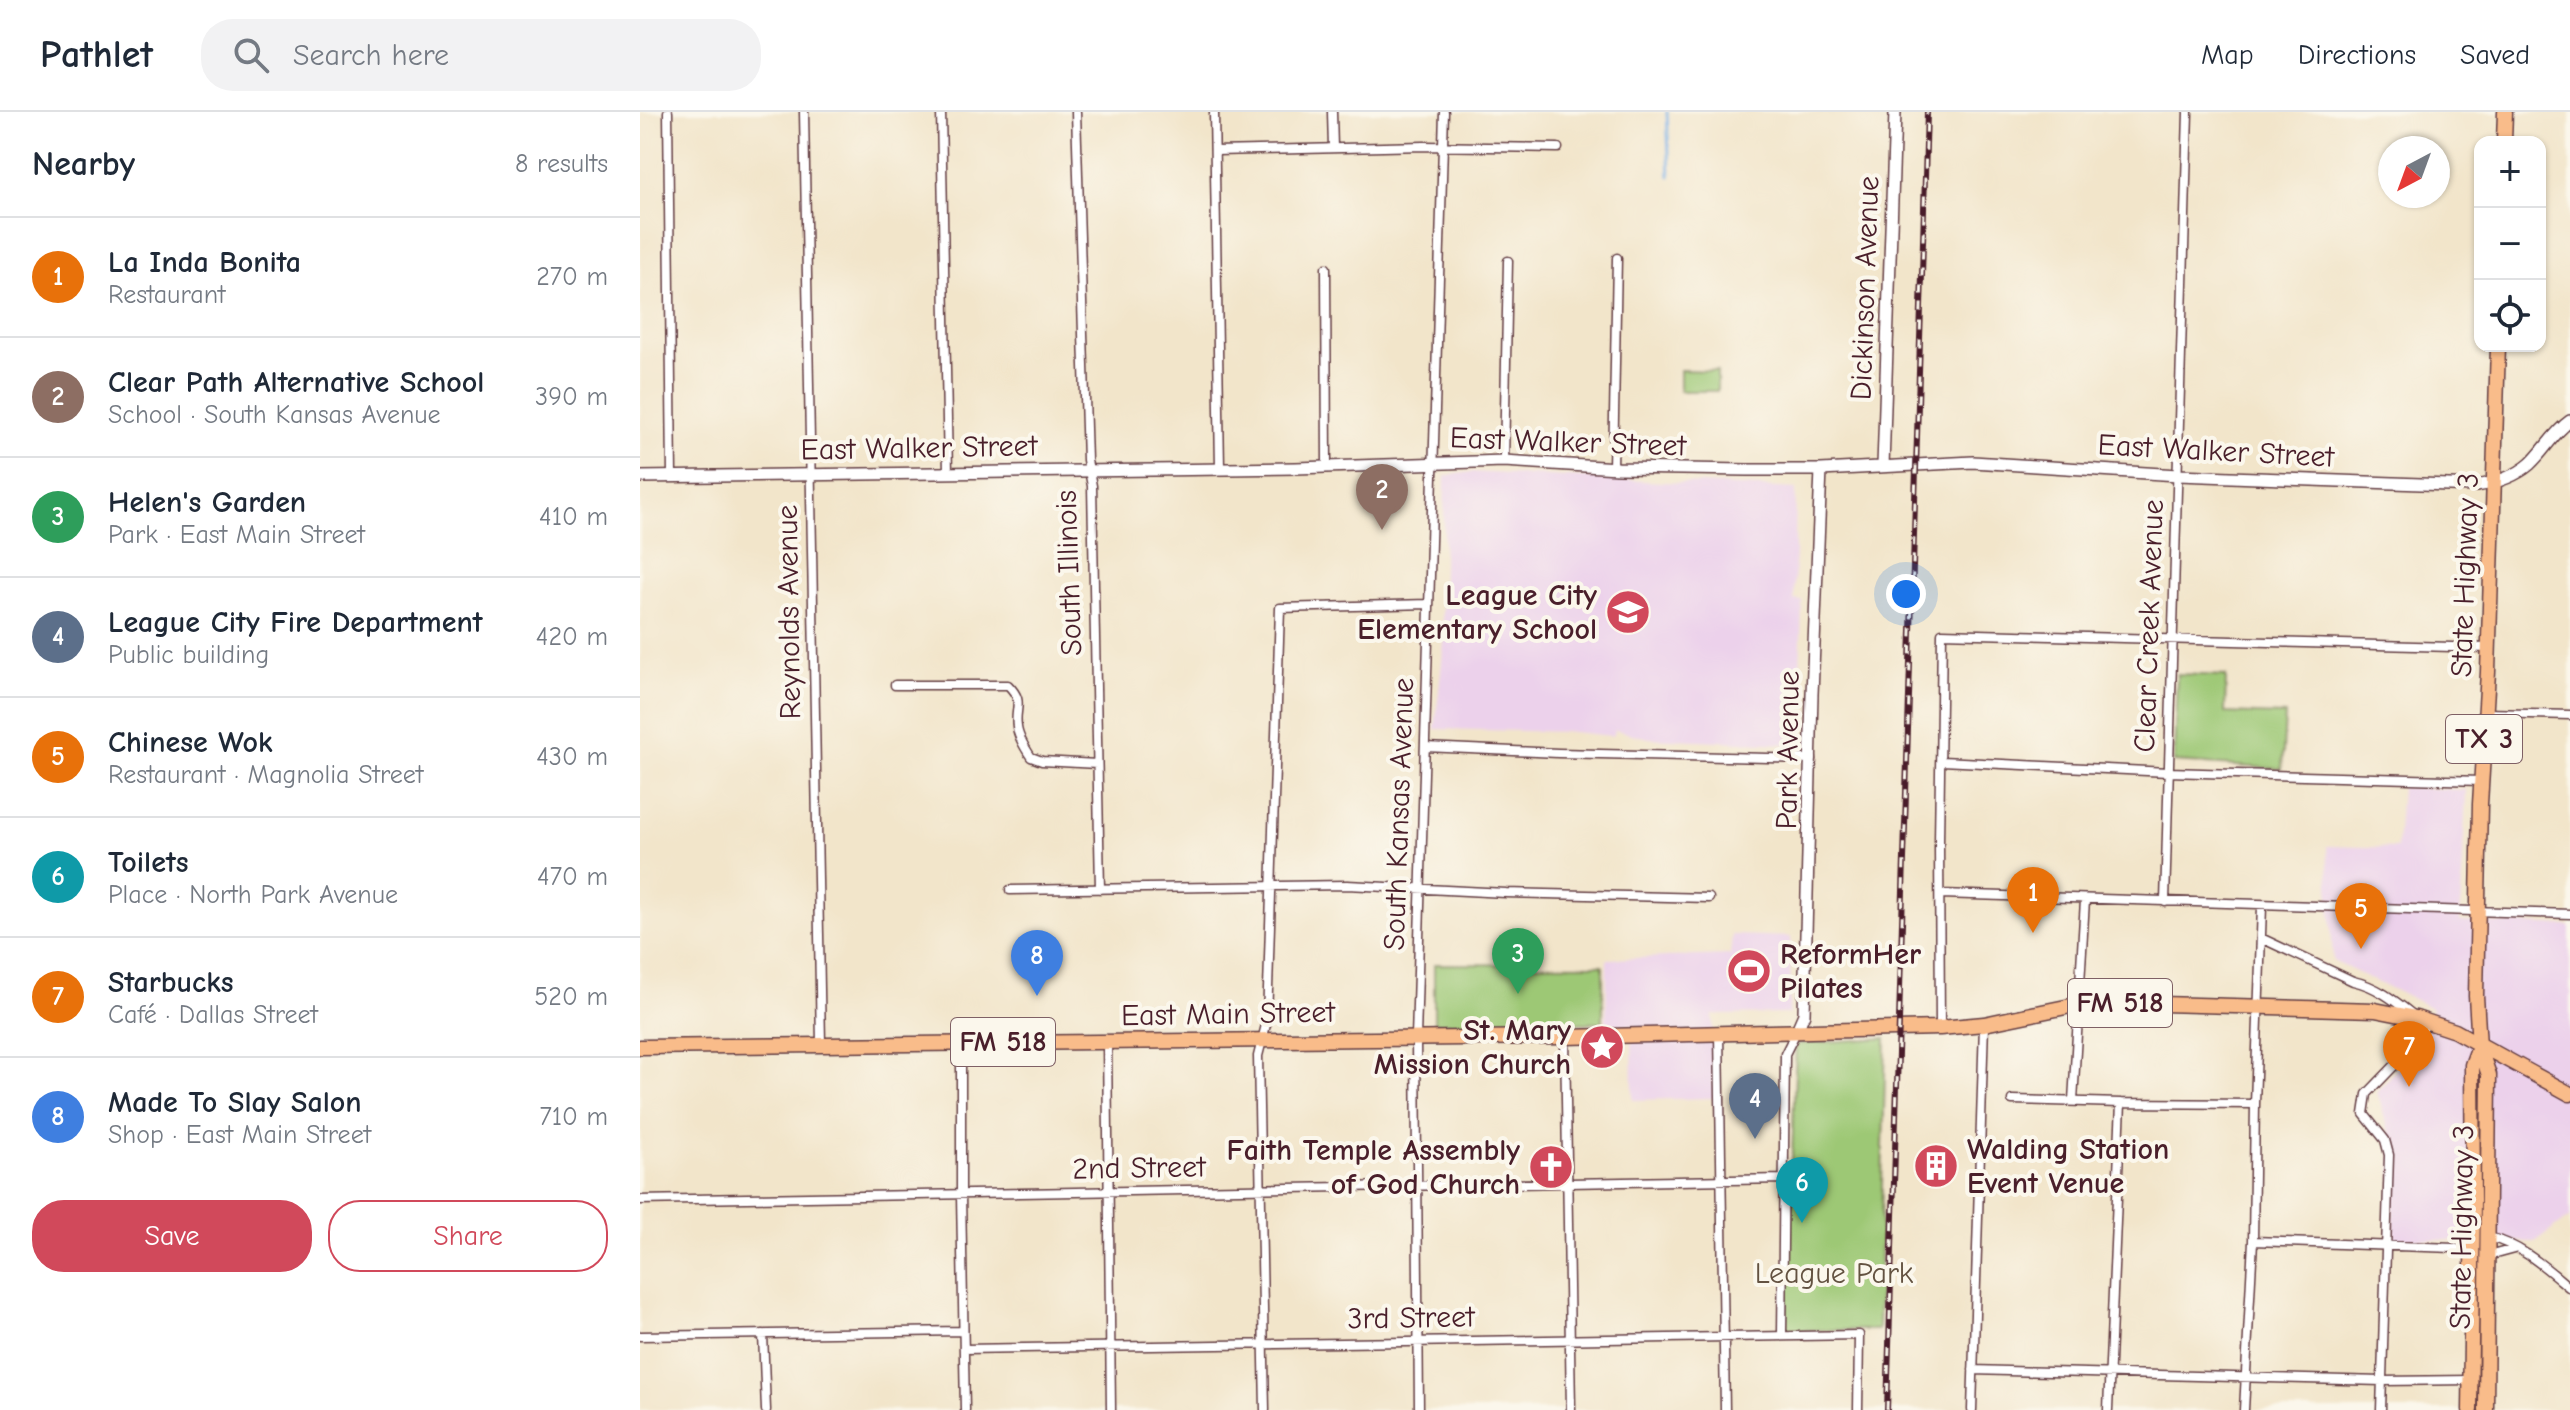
<!DOCTYPE html>
<html lang="en">
<head>
<meta charset="utf-8">
<style>
  :root { --surface:#fff; --page:#f2f2f3; --text:#1f2937; --muted:#747a83; --line:#e0e1e3; --accent:#d1495b }
  body { margin:0; font-family:"Comic Neue",sans-serif; background:var(--page); color:var(--text) }
  .controls { position:absolute; right:24px; top:24px; display:grid; overflow:hidden; border-radius:16px; box-shadow:0 2px 6px #0004 }
  .controls button { width:72px; height:72px; display:grid; place-items:center; padding:0; border:0; border-bottom:2px solid var(--line); background:var(--surface); color:var(--text); font:40px sans-serif }
  .compass { position:absolute; left:1738px; top:24px; width:72px; height:72px; border-radius:50%; background:var(--surface); box-shadow:0 2px 6px #0004; rotate:221deg }
  .you { position:absolute; left:1266px; top:482px; width:28px; height:28px; margin:-20px; border:6px solid #fff; border-radius:50%; background:#1a73e8; box-shadow:0 0 0 12px #1a73e833 }
  .badge { display:grid; place-items:center; width:52px; height:52px; border-radius:50%; background:var(--accent); color:#fff; font-size:26px; font-weight:700 }
  .pin { position:absolute; translate:-50% -66px; filter:drop-shadow(0 2px 4px #0008) }
  .pin::after { content:''; position:absolute; top:42px; width:28px; height:24px; background:inherit; clip-path:polygon(0 0,100% 0,50% 100%) }
  .list { margin:0; padding:0; list-style:none }
  h2 { display:flex; justify-content:space-between; align-items:center; height:104px; margin:0; padding:0 32px; font-size:34px }
  h2 small { font-size:26px; font-weight:400; color:var(--muted) }
  .list li { display:grid; grid-template-columns:52px 1fr auto; gap:24px; align-items:center; box-sizing:border-box; height:120px; padding:0 32px; border-top:2px solid var(--line) }
  .list b { display:block; font-size:30px; white-space:nowrap }
  .list p { margin:0; font-size:26px; white-space:nowrap; color:var(--muted) }
  .list em { font-size:26px; font-style:normal; color:var(--muted) }
  .actions { display:flex; gap:16px; padding:24px 32px }
  .actions a { flex:1; padding:18px 0; border:2px solid var(--accent); border-radius:32px; text-align:center; font-size:28px; color:var(--accent) }
  .actions .main { background:var(--accent); color:#fff }
  .icon { flex:none; width:44px; height:44px; fill:none; stroke:currentColor; stroke-width:2; stroke-linecap:round; stroke-linejoin:round }
  .map { position:relative; flex:none; width:1930px; height:1298px; overflow:hidden }
  header { display:flex; align-items:center; gap:48px; box-sizing:border-box; height:112px; padding:0 40px; background:var(--surface); border-bottom:2px solid var(--line) }
  header strong { font-size:38px }
  nav { display:flex; gap:44px; margin-inline-start:auto; font-size:28px }
  .search { width:560px; height:72px; background:var(--page); display:flex; align-items:center; gap:20px; box-sizing:border-box; padding:0 28px; border-radius:32px; color:var(--muted); font-size:30px }
  main { display:flex }
  aside { flex:1; background:var(--surface) }
  .map>svg:first-child { display:block }
</style>
</head>
<body>
<header>
<strong>Pathlet</strong>
<div class="search"><svg class="icon" aria-label="search" viewBox="0 0 24 24"><circle cx="10" cy="10" r="6"/><path d="M15 15l6 6"/></svg>Search here</div>
<nav><a>Map</a><a>Directions</a><a>Saved</a></nav>
</header>
<main>
<aside>
<h2>Nearby<small>8 results</small></h2>
<ul class="list">
<li><span class="badge" style="background:#e8710a">1</span><div><b>La Inda Bonita</b><p>Restaurant</p></div><em>270 m</em></li>
<li><span class="badge" style="background:#8d6e63">2</span><div><b>Clear Path Alternative School</b><p>School · South Kansas Avenue</p></div><em>390 m</em></li>
<li><span class="badge" style="background:#2e9e5b">3</span><div><b>Helen's Garden</b><p>Park · East Main Street</p></div><em>410 m</em></li>
<li><span class="badge" style="background:#5c6f8a">4</span><div><b>League City Fire Department</b><p>Public building</p></div><em>420 m</em></li>
<li><span class="badge" style="background:#e8710a">5</span><div><b>Chinese Wok</b><p>Restaurant · Magnolia Street</p></div><em>430 m</em></li>
<li><span class="badge" style="background:#0f9aa8">6</span><div><b>Toilets</b><p>Place · North Park Avenue</p></div><em>470 m</em></li>
<li><span class="badge" style="background:#e8710a">7</span><div><b>Starbucks</b><p>Café · Dallas Street</p></div><em>520 m</em></li>
<li><span class="badge" style="background:#3f7fe0">8</span><div><b>Made To Slay Salon</b><p>Shop · East Main Street</p></div><em>710 m</em></li>
</ul>
<div class="actions"><a class="main">Save</a><a>Share</a></div>
</aside>
<div class="map">
<svg width="1930" height="1298" viewBox="0 0 1930 1298">
  <rect width="100%" height="100%" fill="#fbf7ec"/>
  <filter id="ink" filterUnits="userSpaceOnUse"><feTurbulence type="fractalNoise" baseFrequency=".0125" numOctaves="2"/><feDisplacementMap in="SourceGraphic" scale="16" xChannelSelector="R" yChannelSelector="G"/><feConvolveMatrix kernelMatrix="1 2 1 2 8 2 1 2 1" color-interpolation-filters="sRGB"/></filter>
  <filter id="wash" filterUnits="userSpaceOnUse"><feTurbulence type="fractalNoise" baseFrequency=".006" numOctaves="4" result="noise"/><feDisplacementMap in="SourceGraphic" scale="32" xChannelSelector="R" yChannelSelector="G"/><feGaussianBlur stdDeviation="1.8" result="paint"/><feColorMatrix in="noise" values="0 0 0 0 0 0 0 0 0 0 0 0 0 0 0 0 0 1.4 0 .05"/><feComposite in="paint" operator="in"/></filter>
  <g filter="url(#wash)">
    <rect width="100%" height="100%" fill="#f2e5ca"/>
    <!-- built -->
    <path fill="#ecd1eb" d="M 831,360 L 1156,377 L 1154,488 L 1162,489 L 1160,562 L 1150,562 L 1148,632 L 1009,626 L 975,618 L 972,624 L 933,620 L 795,617 L 804,530 L 802,504 L 805,364 Z
      M 1761,675 L 1826,678 L 1820,810 L 1930,814 L 1930,1105 L 1895,1130 L 1754,1127 L 1751,1026 L 1737,980 L 1784,925 L 1792,896 L 1693,849 L 1687,734 L 1757,736 Z
      M 1092,823 L 1151,825 L 1149,902 L 1073,903 L 1073,986 L 993,988 L 992,913 L 966,913 L 967,847 L 1090,843 Z"/>
    <!-- green -->
    <path fill="#9dc874" stroke="#747450" stroke-width="2" d="M 1040,258 L 1077,259 L 1077,279 L 1040,279 Z
      M 1537,562 L 1586,564 L 1585,601 L 1645,603 L 1642,657 L 1534,650 Z
      M 794,852 L 963,853 L 963,911 L 794,911 Z
      M 1246,926 L 1238,1218 L 1146,1218 L 1156,932 Z"/>
    <g fill="none" stroke-linecap="round" stroke-linejoin="round">
      <!-- stream -->
      <path stroke="#77afe6" stroke-width="3" d="M 1027,0 L 1030,64"/>
    </g>
  </g>
  <g filter="url(#ink)">
    <g fill="none" stroke-linecap="round" stroke-linejoin="round">
      <!-- minor casing -->
      <g stroke="#633d43" stroke-width="11">
        <path id="minor" d="M 28,0 L 32,364
          M 164,0 L 181,932
          M 301,0 L 308,360
          M 436,0 L 447,348 L 452,374 L 460,777
          M 574,0 L 580,356
          M 692,0 L 693,36
          M 575,39 L 784,34 L 918,36
          M 686,156 L 687,355
          M 864,349 L 868,149
          M 973,356 L 977,146
          M 255,573 L 368,573 C 385,590 374,595 377,615 C 378,625 385,636 391,645 L 402,649 L 457,652
          M 1846,601 L 1930,603
          M 785,635 L 918,641 L 1172,647
          M 1302,649 L 1528,660 L 1841,669
          M 370,778 L 707,773 L 866,781 L 1069,786
          M 1301,782 L 1930,802
          M 1525,790 L 1548,0
          M 1621,826 L 1713,869 C 1736,874 1754,888 1773,903
          M 1300,916 L 1299,730 L 1302,521 L 1849,536
          M 1079,921 L 1085,1298
          M 925,925 L 931,1298
          M 467,929 L 471,1298
          M 321,931 L 321,1083 L 325,1298
          M 1372,988 L 1481,991 L 1615,992
          M 1433,989 L 1445,788
          M 0,1088 L 1144,1067
          M 1848,1125 C 1880,1132 1905,1155 1930,1176
          M 1613,1129 L 1814,1136 L 1832,1143
          M 1848,1144 L 1874,1137
          M 123,1222 L 126,1298
          M 1142,1223 L 1145,942 L 1157,918
          M 0,1224 L 322,1219
          M 324,1237 L 1219,1223 L 1218,1298
          M 1333,1258 L 1742,1269 L 1833,1268
          M 625,1298 L 618,944 L 627,909 L 640,496 L 788,492
          M 779,1298 L 776,926 L 804,0
          M 1332,1298 L 1344,912
          M 1468,1298 L 1481,991
          M 1604,1298 L 1613,1129 L 1615,992 L 1622,794
          M 1741,1298 L 1749,1043 L 1745,1028 L 1724,1002 L 1727,982 L 1757,951 L 1788,910"/>
      </g>
      <!-- tertiary casing -->
      <g stroke="#633d43" stroke-width="14">
        <path id="tertiary" d="M 1243,354 L 1255,0
          M 0,365 L 656,356 L 864,349 L 978,356 L 1107,358 L 1181,358 L 1333,350 L 1538,363 L 1836,374 C 1855,371 1875,365 1890,352 C 1905,338 1913,321 1930,309
          M 1157,918 L 1164,902 L 1172,582 L 1181,358"/>
      </g>
      <!-- primary casing -->
      <g stroke="#633d43" stroke-width="17">
        <path id="primary" d="M 1864,30 L 1865,0
          M 0,935 L 925,925 L 1300,916 L 1344,912 L 1450,890 L 1735,898 L 1776,906 L 1815,919 L 1930,982
          M 1830,1298 L 1833,1089 L 1832,953 L 1839,934
          M 1846,1298 L 1849,963 L 1839,934 L 1836,884 L 1840,692 L 1848,560 L 1858,234"/>
      </g>
      <!-- minor -->
      <use href="#minor" stroke="#fff" stroke-width="8"/>
      <!-- tertiary -->
      <use href="#tertiary" stroke="#fff" stroke-width="11"/>
      <!-- primary -->
      <use href="#primary" stroke="#f9bc8a" stroke-width="14"/>
      <!-- rail casing -->
      <g stroke="#4a1f2b" stroke-width="6">
        <path id="rail" d="M 1247,1298 L 1287,0"/>
      </g>
      <!-- rail -->
      <use href="#rail" stroke="#fbf7ec" stroke-width="3" stroke-dasharray="9" stroke-linecap="butt"/>
    </g>
  </g>
  <!-- icons -->
  <defs>
    <g id="school-disc" transform="scale(2.3)"><circle r="9.5" fill="#d1495b" stroke="#fbf7ec"/><path d="M0-5L7-2L0 1L-7-2ZM-4 1L0 2.5L4 1V4Q0 6-4 4Z" fill="#fff"/></g>
    <g id="stadium-disc" transform="scale(2.3)"><circle r="9.5" fill="#d1495b" stroke="#fbf7ec"/><path d="M0-5a6.5 5 0 1 0 0 10a6.5 5 0 1 0 0-10ZM-3.5-1.8h7v3.6h-7Z" fill="#fff"/></g>
    <g id="sight-disc" transform="scale(2.3)"><circle r="9.5" fill="#d1495b" stroke="#fbf7ec"/><path d="M0-6L1.8-2.2L6-1.7L2.9 1.2L3.7 5.4L0 3.3L-3.7 5.4L-2.9 1.2L-6-1.7L-1.8-2.2Z" fill="#fff"/></g>
    <g id="building-disc" transform="scale(2.3)"><circle r="9.5" fill="#d1495b" stroke="#fbf7ec"/><path d="M-4-6H4V6H1V3H-1V6H-4ZM-2.5-4.3h1.7v1.8h-1.7ZM.8-4.3h1.7v1.8H.8ZM-2.5-1h1.7V.8h-1.7ZM.8-1h1.7V.8H.8Z" fill="#fff"/></g>
    <g id="church-disc" transform="scale(2.3)"><circle r="9.5" fill="#d1495b" stroke="#fbf7ec"/><path d="M-1.2-6h2.4v3.5h3.3v2.4h-3.3V6h-2.4V-.1h-3.3v-2.4h3.3Z" fill="#fff"/></g>
  </defs>
  <g fill-rule="evenodd">
    <use href="#school-disc" x="988" y="500"/>
    <use href="#stadium-disc" x="1109" y="859"/>
    <use href="#sight-disc" x="962" y="935"/>
    <use href="#building-disc" x="1296" y="1054"/>
    <use href="#church-disc" x="911" y="1055"/>
  </g>
  <g text-anchor="middle" dominant-baseline="central" stroke-width="8" stroke-linejoin="round" paint-order="stroke">
    <!-- shield labels -->
    <g fill="#fbf7ec" stroke="#7f6065" stroke-width="2">
      <rect x="1806" y="603" width="76" height="48" rx="6"/>
      <rect x="1428" y="867" width="104" height="48" rx="6"/>
      <rect x="311" y="906" width="104" height="48" rx="6"/>
    </g>
    <g font-size="28" font-weight="bold" fill="#4a1f2b">
      <text x="1844" y="627">TX 3</text>
      <text x="1480" y="891">FM 518</text>
      <text x="363" y="930">FM 518</text>
    </g>
    <!-- street labels -->
    <g font-size="30" fill="#4a1f2b" stroke="#fbf7ec">
      <text transform="translate(1225 176) rotate(-88)">Dickinson Avenue</text>
      <text transform="translate(928 330) rotate(2)">East Walker Street</text>
      <text transform="translate(279 336) rotate(-1)">East Walker Street</text>
      <text transform="translate(1576 339) rotate(3)">East Walker Street</text>
      <text transform="translate(429 461) rotate(-92)">South Illinois</text>
      <text transform="translate(1825 463) rotate(-88)">State Highway 3</text>
      <text transform="translate(149 500) rotate(-91)">Reynolds Avenue</text>
      <text transform="translate(1509 514) rotate(-88)">Clear Creek Avenue</text>
      <text transform="translate(1148 638) rotate(-89)">Park Avenue</text>
      <text transform="translate(759 702) rotate(-88)">South Kansas Avenue</text>
      <text transform="translate(588 902) rotate(-1)">East Main Street</text>
      <text transform="translate(499 1056) rotate(-1)">2nd Street</text>
      <text transform="translate(1822 1115) rotate(-89)">State Highway 3</text>
      <text transform="translate(771 1206) rotate(-1)">3rd Street</text>
    </g>
    <!-- poi labels -->
    <g font-size="30" font-weight="bold" fill="#4a1f2b" stroke="#fbf7ec" text-anchor="end">
      <text x="957" y="483">League City<tspan x="957" dy="34">Elementary School</tspan></text>
      <text x="1140" y="842" text-anchor="start">ReformHer<tspan x="1140" dy="34">Pilates</tspan></text>
      <text x="931" y="918">St. Mary<tspan x="931" dy="34">Mission Church</tspan></text>
      <text x="1327" y="1037" text-anchor="start">Walding Station<tspan x="1327" dy="34">Event Venue</tspan></text>
      <text x="880" y="1038">Faith Temple Assembly<tspan x="880" dy="34">of God Church</tspan></text>
    </g>
    <!-- park labels -->
    <g font-size="30" fill="#635241" stroke="#fbf7ec">
      <text x="1194" y="1161">League Park</text>
    </g>
  </g>
</svg>
<div class="controls">
<button>+</button>
<button>−</button>
<button><svg class="icon" aria-label="locate" viewBox="0 0 24 24"><circle cx="12" cy="12" r="6"/><path d="M12 2v4M12 18v4M2 12h4M18 12h4"/></svg></button>
</div>
<svg class="compass" viewBox="-18 -18 36 36"><path d="M0-13l5 13h-10z" fill="#e53935"/><path d="M0 13l5-13h-10z" fill="#747a83"/></svg>
<div class="you"></div>
<div class="pin badge" style="left:1393px;top:821px;background:#e8710a">1</div>
<div class="pin badge" style="left:742px;top:418px;background:#8d6e63">2</div>
<div class="pin badge" style="left:878px;top:882px;background:#2e9e5b">3</div>
<div class="pin badge" style="left:1115px;top:1027px;background:#5c6f8a">4</div>
<div class="pin badge" style="left:1721px;top:837px;background:#e8710a">5</div>
<div class="pin badge" style="left:1162px;top:1111px;background:#0f9aa8">6</div>
<div class="pin badge" style="left:1769px;top:975px;background:#e8710a">7</div>
<div class="pin badge" style="left:397px;top:884px;background:#3f7fe0">8</div>
</div>
</main>
</body>
</html>
